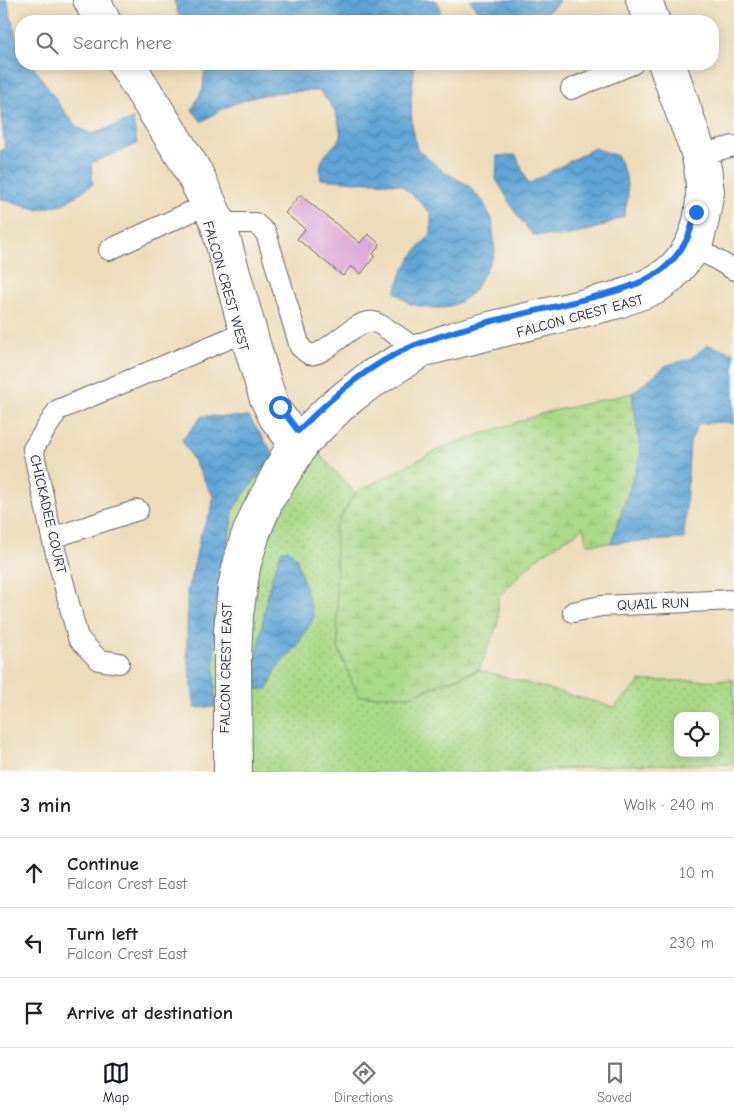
<!DOCTYPE html>
<html lang="en">
<head>
<meta charset="utf-8">
<style>
  :root { --surface:#fff; --page:#f6f6f6; --text:#222; --muted:#767676; --line:#e0e0e0; --accent:#111827 }
  body { margin:0; font-family:"Comic Neue",sans-serif; background:var(--page); color:var(--text) }
  .controls { position:absolute; right:15px; bottom:15px; display:grid; overflow:hidden; border-radius:10px; box-shadow:0 2px 12px #0003 }
  .controls button { width:45px; height:45px; display:grid; place-items:center; padding:0; border:0; border-bottom:1px solid var(--line); background:var(--surface); color:var(--text); font:25px sans-serif }
  .stop { position:absolute; width:15px; height:15px; margin:-11px; border:4px solid #1a73e8; border-radius:50%; background:#fff }
  .stop.end { background:#1a73e8; border-color:#fff; box-shadow:0 1px 5px #0008 }
  .list { margin:0; padding:0; list-style:none }
  h2 { display:flex; justify-content:space-between; align-items:center; height:65px; margin:0; padding:0 20px; font-size:21px }
  h2 small { font-size:16px; font-weight:400; color:var(--muted) }
  .list li { display:grid; grid-template-columns:32px 1fr auto; gap:15px; align-items:center; box-sizing:border-box; height:70px; padding:0 20px; border-top:1px solid var(--line) }
  .list b { display:block; font-size:19px; white-space:nowrap }
  .list p { margin:0; font-size:16px; white-space:nowrap; color:var(--muted) }
  .list em { font-size:16px; font-style:normal; color:var(--muted) }
  .icon { flex:none; width:28px; height:28px; fill:none; stroke:currentColor; stroke-width:2; stroke-linecap:round; stroke-linejoin:round }
  .map { position:relative; flex:none; width:734px; height:772px; overflow:hidden }
  .search { position:absolute; background:var(--surface); box-shadow:0 2px 12px #0003; left:15px; right:15px; top:15px; height:55px; display:flex; align-items:center; gap:12px; box-sizing:border-box; padding:0 18px; border-radius:20px; color:var(--muted); font-size:19px }
  .sheet { height:275px; background:var(--surface) }
  nav { display:flex; justify-content:space-around; align-items:center; box-sizing:border-box; height:70px; border-top:1px solid var(--line); background:var(--surface); font-size:14px; color:var(--muted) }
  nav a { display:grid; justify-items:center; gap:2px }
  nav .on { color:var(--accent) }
  .map>svg:first-child { display:block }
</style>
</head>
<body>
<div class="map">
<svg width="734" height="772" viewBox="0 0 734 772">
  <defs>
    <pattern id="wetland-marsh" width="20" height="14" patternUnits="userSpaceOnUse" patternTransform="scale(1.25)"><rect width="20" height="14" fill="#aad987"/><path d="M1 5h8M5 5V1M11 12h8M15 12V8" fill="none" stroke="#92ba75"/></pattern>
    <pattern id="park-dots" width="8" height="8" patternUnits="userSpaceOnUse" patternTransform="scale(1.25)"><rect width="8" height="8" fill="#aad987"/><path d="M2 2h.1M6 6h.1" fill="none" stroke="#92ba75" stroke-width="1.8" stroke-linecap="round"/></pattern>
    <pattern id="water-waves" width="16" height="10" patternUnits="userSpaceOnUse" patternTransform="scale(1.25)"><rect width="16" height="10" fill="#61a5d6"/><path d="M0 5q4-4 8 0t8 0" fill="none" stroke="#5086af"/></pattern>
  </defs>
  <rect width="100%" height="100%" fill="#f6f6f2"/>
  <filter id="ink" filterUnits="userSpaceOnUse"><feTurbulence type="fractalNoise" baseFrequency=".02" numOctaves="2"/><feDisplacementMap in="SourceGraphic" scale="10" xChannelSelector="R" yChannelSelector="G"/><feConvolveMatrix kernelMatrix="1 2 1 2 8 2 1 2 1" color-interpolation-filters="sRGB"/></filter>
  <filter id="wash" filterUnits="userSpaceOnUse"><feTurbulence type="fractalNoise" baseFrequency=".0096" numOctaves="4" result="noise"/><feDisplacementMap in="SourceGraphic" scale="20" xChannelSelector="R" yChannelSelector="G"/><feGaussianBlur stdDeviation="1.12" result="paint"/><feColorMatrix in="noise" values="0 0 0 0 0 0 0 0 0 0 0 0 0 0 0 0 0 1.4 0 .05"/><feComposite in="paint" operator="in"/></filter>
  <g filter="url(#wash)">
    <rect width="100%" height="100%" fill="#eddcb9"/>
    <!-- wetland -->
    <path fill="url(#wetland-marsh)" stroke="#667e61" d="M 632,393 L 641,455 L 611,543 L 587,544 L 583,526 L 579,531 L 538,557 L 498,597 L 498,623 L 479,669 L 410,696 L 358,697 L 338,648 L 335,527 L 355,493 L 443,447 L 544,413 Z"/>
    <!-- park -->
    <path fill="url(#park-dots)" stroke="#667e61" fill-rule="evenodd" d="M 308,442 L 355,493 L 335,527 L 338,648 L 358,696 L 410,696 L 479,670 L 614,707 L 641,681 L 734,680 L 734,764 L 622,765 L 527,772 L 227,772 L 215,707 L 214,613 L 234,508 L 274,455 ZM 282,551 L 295,649 L 277,667 L 266,602 L 272,577 ZM 678,716 L 715,716 L 715,753 L 678,753 Z"/>
    <!-- water -->
    <path fill="url(#water-waves)" stroke="#426488" d="M 0,0 L 7,0 L 17,41 L 21,47 L 21,64 L 32,64 L 61,107 L 77,127 L 92,134 L 133,119 L 137,144 L 91,163 L 93,184 L 65,203 L 39,210 L 7,200 L 0,199 L 0,151 L 5,149 L 0,103 Z
      M 174,0 L 435,0 L 440,6 L 440,21 L 183,21 L 178,14 Z
      M 470,0 L 559,0 L 557,4 L 536,21 L 484,21 Z
      M 204,64 L 415,64 L 411,98 L 412,124 L 417,149 L 444,172 L 468,185 L 483,202 L 492,219 L 495,253 L 474,291 L 460,302 L 445,308 L 430,308 L 410,304 L 395,292 L 402,272 L 415,252 L 431,234 L 431,214 L 418,200 L 401,185 L 377,182 L 355,182 L 321,179 C 317,155 329,154 341,137 C 338,114 334,107 319,91 C 276,90 237,96 202,122 L 192,110 L 203,88 L 205,66 Z
      M 594,148 L 618,156 L 626,176 L 628,196 L 624,216 C 603,226 581,236 557,236 C 549,236 541,235 533,235 L 517,215 L 496,179 L 497,156 L 516,155 L 528,184 Z
      M 708,345 L 734,353 L 734,424 L 724,422 L 698,424 L 690,442 L 684,539 L 611,543 L 641,455 L 632,393 L 667,365 L 690,359 Z
      M 202,416 L 249,417 L 274,455 L 234,508 L 214,613 L 215,707 L 195,708 L 187,655 L 187,591 L 195,561 L 200,536 L 212,509 L 213,496 L 182,440 Z
      M 282,550 L 289,550 L 296,557 L 314,617 L 295,649 L 277,667 L 268,689 L 254,689 L 253,681 L 266,602 L 272,577 Z"/>
    <g id="blocks">
      <!-- building -->
      <path fill="#dda8d8" d="M 300,195 L 360,243 L 368,234 L 380,244 L 373,254 L 375,256 L 361,274 L 351,266 L 343,276 L 297,239 L 305,229 L 285,213 Z"/>
    </g>
  </g>
  <g filter="url(#ink)">
    <use href="#blocks" fill-opacity="0" stroke="#696367" stroke-width="1"/>
    <g fill="none" stroke-linecap="round" stroke-linejoin="round">
      <!-- minor casing -->
      <g stroke="#696367" stroke-width="22">
        <path id="minor" d="M 83,0 L 93,21
          M 101,0 L 111,21
          M 636,0 L 643,21
          M 652,0 L 660,21
          M 117,64 L 181,166 L 210,223 L 240,334 L 260,400 L 270,421 L 287,443 L 296,452
          M 136,64 L 202,170 L 226,223 L 272,385 L 280,407 L 306,442
          M 571,89 L 633,64
          M 694,156 L 734,146
          M 214,223 L 255,223 L 266,233 L 300,347 C 303,349 306,353 309,354 C 324,359 353,319 373,322 C 381,323 414,347 421,354
          M 690,244 L 734,270
          M 109,250 L 201,207 L 212,203
          M 52,538 L 138,510
          M 573,612 L 601,606 L 734,600
          M 119,663 L 99,660 L 78,638 L 52,538 L 33,449 L 58,410 L 240,334 L 256,329
          M 224,772 L 224,630 L 228,587 L 232,568 L 240,538 L 251,512 L 287,443 L 324,406 L 366,372 L 413,346 L 453,332 L 489,322 L 618,291 C 633,285 650,279 663,269 C 697,242 701,197 692,157 C 690,149 686,140 683,132 C 674,109 666,86 658,64
          M 242,772 L 241,657 L 243,616 L 250,567 L 260,534 L 273,503 L 309,446 L 347,408 L 368,392 L 425,356 L 619,308 L 657,294 L 674,282 L 701,251 L 708,224 L 714,192 L 711,167 L 676,64"/>
      </g>
      <!-- minor -->
      <use href="#minor" stroke="#fff" stroke-width="20"/>
    </g>
  </g>
  <g fill="none" stroke-linecap="round" stroke-linejoin="round" filter="url(#ink)">
    <!-- route -->
    <path stroke="#1a73e8" stroke-width="6" d="M 280,407 L 298,431 C 332,397 369,364 413,346 C 465,325 520,315 574,302 C 604,294 637,288 662,270 C 671,263 681,251 686,241 C 691,232 693,221 696,212"/>
  </g>
  <g text-anchor="middle" dominant-baseline="central" stroke-width="4" stroke-linejoin="round" paint-order="stroke">
    <!-- street labels -->
    <g font-size="14" fill="#22223b" stroke="#f6f6f2">
      <text transform="translate(226 286) rotate(74)">FALCON CREST WEST</text>
      <text transform="translate(580 316) rotate(-15)">FALCON CREST EAST</text>
      <text transform="translate(48 514) rotate(77)">CHICKADEE COURT</text>
      <text transform="translate(653 604) rotate(-2)">QUAIL RUN</text>
      <text transform="translate(226 668) rotate(-89)">FALCON CREST EAST</text>
    </g>
  </g>
</svg>
<div class="controls">
<button><svg class="icon" aria-label="locate" viewBox="0 0 24 24"><circle cx="12" cy="12" r="6"/><path d="M12 2v4M12 18v4M2 12h4M18 12h4"/></svg></button>
</div>
<div class="stop" style="left:280px;top:407px"></div>
<div class="stop end" style="left:696px;top:212px"></div>
<div class="search"><svg class="icon" aria-label="search" viewBox="0 0 24 24"><circle cx="10" cy="10" r="6"/><path d="M15 15l6 6"/></svg>Search here</div>
</div>
<section class="sheet">
<h2>3 min<small>Walk · 240 m</small></h2>
<ul class="list">
<li><svg class="icon" aria-label="ahead" viewBox="0 0 24 24"><path d="M12 20V5M6 11l6-6 6 6"/></svg><div><b>Continue</b><p>Falcon Crest East</p></div><em>10 m</em></li>
<li><svg class="icon" aria-label="left" viewBox="0 0 24 24"><path d="M17 20v-9H6M10 6l-5 5 5 5"/></svg><div><b>Turn left</b><p>Falcon Crest East</p></div><em>230 m</em></li>
<li><svg class="icon" aria-label="arrive" viewBox="0 0 24 24"><path d="M6 21V4h12l-3 4 3 4H6"/></svg><div><b>Arrive at destination</b></div></li>
</ul>
</section>
<nav>
<a class="on"><svg class="icon" aria-label="map" viewBox="0 0 24 24"><path d="M3 6l6-2 6 2 6-2v14l-6 2-6-2-6 2zM9 4v14M15 6v14"/></svg>Map</a>
<a><svg class="icon" aria-label="directions" viewBox="0 0 24 24"><path d="M12 3l9 9-9 9-9-9zM9 14v-3h6M13 9l2 2-2 2"/></svg>Directions</a>
<a><svg class="icon" aria-label="saved" viewBox="0 0 24 24"><path d="M7 4h10v16l-5-4-5 4z"/></svg>Saved</a>
</nav>
</body>
</html>
